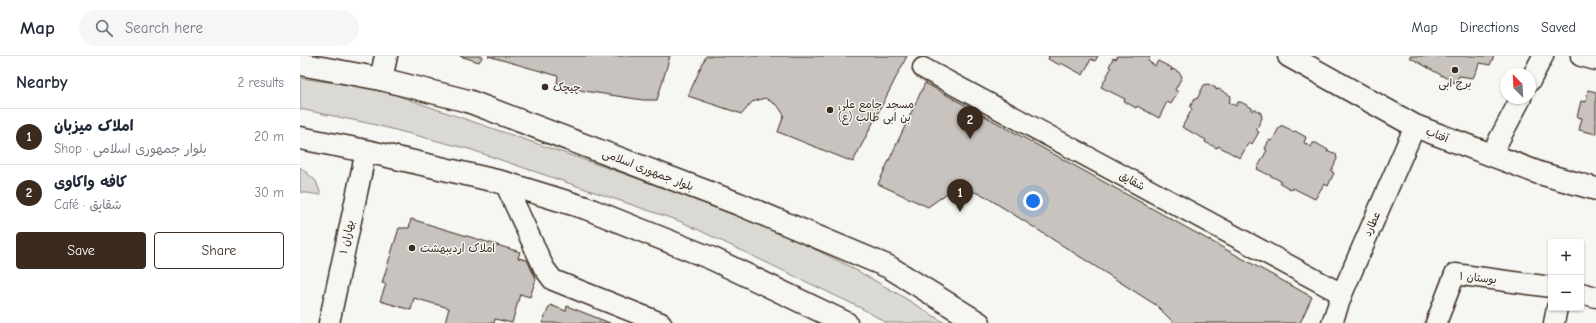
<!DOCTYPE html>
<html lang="en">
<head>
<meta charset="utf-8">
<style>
  :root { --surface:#fff; --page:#f6f6f7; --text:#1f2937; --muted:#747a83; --line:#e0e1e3; --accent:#3b2a1e }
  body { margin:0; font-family:"Comic Neue","Playpen Sans Arabic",sans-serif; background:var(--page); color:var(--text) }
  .controls { position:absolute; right:12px; bottom:12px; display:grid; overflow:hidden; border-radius:4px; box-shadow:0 1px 3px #0004 }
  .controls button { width:36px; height:36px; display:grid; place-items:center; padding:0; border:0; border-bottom:1px solid var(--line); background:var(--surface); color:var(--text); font:20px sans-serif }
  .compass { position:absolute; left:1200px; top:12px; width:36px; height:36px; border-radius:50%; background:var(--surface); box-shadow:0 1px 3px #0004; rotate:336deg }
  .you { position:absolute; left:733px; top:145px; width:14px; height:14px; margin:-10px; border:3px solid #fff; border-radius:50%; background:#1a73e8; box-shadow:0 0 0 6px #1a73e833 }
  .badge { display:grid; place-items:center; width:26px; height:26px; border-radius:50%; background:var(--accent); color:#fff; font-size:13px; font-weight:700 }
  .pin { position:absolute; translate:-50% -33px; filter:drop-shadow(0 1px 2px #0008) }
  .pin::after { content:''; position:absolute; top:21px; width:14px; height:12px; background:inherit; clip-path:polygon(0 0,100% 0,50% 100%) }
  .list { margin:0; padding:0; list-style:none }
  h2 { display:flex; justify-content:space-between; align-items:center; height:52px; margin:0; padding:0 16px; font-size:17px }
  h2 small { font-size:13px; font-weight:400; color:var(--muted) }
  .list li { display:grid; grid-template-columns:26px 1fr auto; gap:12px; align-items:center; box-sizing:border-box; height:56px; padding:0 16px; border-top:1px solid var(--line) }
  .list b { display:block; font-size:15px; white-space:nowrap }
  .list p { margin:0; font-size:13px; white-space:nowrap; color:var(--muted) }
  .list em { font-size:13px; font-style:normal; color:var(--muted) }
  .actions { display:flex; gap:8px; padding:12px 16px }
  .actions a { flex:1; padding:9px 0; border:1px solid var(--accent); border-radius:4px; text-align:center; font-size:14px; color:var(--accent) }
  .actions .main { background:var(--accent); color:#fff }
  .icon { flex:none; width:22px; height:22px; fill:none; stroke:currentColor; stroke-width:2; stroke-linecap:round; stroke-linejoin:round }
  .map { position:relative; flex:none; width:1296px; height:267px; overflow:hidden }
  header { display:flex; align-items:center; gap:24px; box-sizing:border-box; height:56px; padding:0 20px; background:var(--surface); border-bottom:1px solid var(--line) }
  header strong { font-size:19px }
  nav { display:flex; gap:22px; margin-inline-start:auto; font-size:14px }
  .search { width:280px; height:36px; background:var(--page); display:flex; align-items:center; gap:10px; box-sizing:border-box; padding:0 14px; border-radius:22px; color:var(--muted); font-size:15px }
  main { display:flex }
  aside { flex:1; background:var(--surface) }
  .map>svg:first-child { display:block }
</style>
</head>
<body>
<header>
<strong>Map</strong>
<div class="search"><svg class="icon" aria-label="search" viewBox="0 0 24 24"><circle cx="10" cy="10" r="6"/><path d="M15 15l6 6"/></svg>Search here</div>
<nav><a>Map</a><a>Directions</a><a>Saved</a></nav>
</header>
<main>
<aside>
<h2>Nearby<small>2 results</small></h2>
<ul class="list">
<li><span class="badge">1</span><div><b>املاک میزبان</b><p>Shop · بلوار جمهوری اسلامی</p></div><em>20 m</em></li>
<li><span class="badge">2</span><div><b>کافه واکاوی</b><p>Café · شقایق</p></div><em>30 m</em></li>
</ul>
<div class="actions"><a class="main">Save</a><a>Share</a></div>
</aside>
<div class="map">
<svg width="1296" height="267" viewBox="0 0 1296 267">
  <rect width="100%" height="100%" fill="#f6f6f2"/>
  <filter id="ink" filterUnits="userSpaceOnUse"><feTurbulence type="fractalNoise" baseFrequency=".025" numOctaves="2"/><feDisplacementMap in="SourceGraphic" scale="8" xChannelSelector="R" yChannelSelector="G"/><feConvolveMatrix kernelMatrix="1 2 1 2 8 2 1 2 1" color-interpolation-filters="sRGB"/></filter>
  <g filter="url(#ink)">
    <!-- green -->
    <path fill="#dad9d3" stroke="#8a8278" d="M 0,22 L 78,33 L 351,127 L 484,178 L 547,209 L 600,239 L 645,267 L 587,267 L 561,252 L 382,166 L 169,93 L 72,68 L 0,53 Z
      M 0,111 L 16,125 L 21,139 L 0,136 Z"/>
    <!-- building -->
    <path fill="#c8c3be" stroke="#3b2a1e" d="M 160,0 L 183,0 L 179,6 Z
      M 188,0 L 370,0 L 357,44 L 343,44 L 284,35 L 257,27 L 258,20 Z
      M 406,0 L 607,0 L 553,106 L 478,76 L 484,59 L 478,50 L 465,42 L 452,46 L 442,58 L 388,40 Z
      M 748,0 L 798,0 L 795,5 L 791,3 L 783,19 L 761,7 L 760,9 L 748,3 L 749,1 Z
      M 817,0 L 850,0 L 848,5 L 855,10 L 858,5 L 872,12 L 871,15 L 873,13 L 880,17 L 882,21 L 875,34 L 878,36 L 871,48 L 867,46 L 859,62 L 837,50 L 836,52 L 824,45 L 825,43 L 801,31 L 811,12 L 809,11 L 813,2 L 816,3 Z
      M 1110,0 L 1194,0 L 1190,9 L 1180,7 L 1173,22 L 1159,20 L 1155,27 L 1109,1 Z
      M 625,27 L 1012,241 L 1000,267 L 874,267 L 856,249 L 683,139 L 657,130 L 628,151 L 578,128 Z
      M 908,28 L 916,32 L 916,34 L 919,33 L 931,40 L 929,46 L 936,50 L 938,46 L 941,46 L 952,52 L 952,55 L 955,53 L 961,57 L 962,62 L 956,74 L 959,76 L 952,88 L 949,86 L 940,102 L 918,90 L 917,92 L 905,86 L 906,84 L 882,71 L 892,53 L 890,51 L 895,42 L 897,43 L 904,29 Z
      M 1288,34 L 1296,36 L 1296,78 L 1279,74 L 1282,62 L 1277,61 L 1281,45 L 1286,46 Z
      M 980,70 L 983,70 L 991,74 L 992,76 L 995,75 L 1006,81 L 1004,87 L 1011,91 L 1013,87 L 1016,87 L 1028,94 L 1027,96 L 1029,95 L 1036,98 L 1037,103 L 1031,115 L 1034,117 L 1028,130 L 1024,128 L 1015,143 L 993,132 L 992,134 L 980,127 L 981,125 L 957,113 L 967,94 L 965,93 L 969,84 L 972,85 Z
      M 111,163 L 220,196 L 218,202 L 227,204 L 236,223 L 230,241 L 220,238 L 212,267 L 195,263 L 194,267 L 145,267 L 149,252 L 114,242 L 111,254 L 80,245 L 86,228 L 82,227 L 99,172 L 109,172 Z
      M 250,249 L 266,255 L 267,250 L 310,267 L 242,267 Z"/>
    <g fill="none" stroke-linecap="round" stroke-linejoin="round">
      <!-- minor casing -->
      <g stroke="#3b2a1e" stroke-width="23">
        <path id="minor" d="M 1281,0 L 1296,4
          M 623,12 L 1042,238
          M 1230,25 L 1243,0
          M 1191,99 L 1221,42
          M 205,127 L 244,212 L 253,224 L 361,267
          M 1281,237 L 1296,241
          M 29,267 L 66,95
          M 1032,267 L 1042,238 L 1115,70
          M 1136,267 L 1155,218 L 1251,231
          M 1254,267 L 1257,252"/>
      </g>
      <!-- tertiary casing -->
      <g stroke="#3b2a1e" stroke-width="25">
        <path id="tertiary" d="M 989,0 L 1115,70 L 1239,117 L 1296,133
          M 81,23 L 86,0"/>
      </g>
      <!-- secondary casing -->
      <g stroke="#3b2a1e" stroke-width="25">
        <path id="secondary" d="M 0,8 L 81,23 L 168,45 L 439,148 L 589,211 L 679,267
          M 0,82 L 66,95 L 205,127 L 286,152 L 413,203 L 546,267"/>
      </g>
      <!-- minor -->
      <use href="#minor" stroke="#f6f6f2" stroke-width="20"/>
      <!-- tertiary -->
      <use href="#tertiary" stroke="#f6f6f2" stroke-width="22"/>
      <!-- secondary -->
      <use href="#secondary" stroke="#f6f6f2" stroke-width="22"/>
    </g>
  </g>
  <!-- markers -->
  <g fill="#3b2a1e" stroke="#f6f6f2" stroke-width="1.5">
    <circle cx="1155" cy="14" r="4"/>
    <circle cx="245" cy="31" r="4"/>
    <circle cx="530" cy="54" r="4"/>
    <circle cx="112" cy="192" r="4"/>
  </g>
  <g text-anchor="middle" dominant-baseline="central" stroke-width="3" stroke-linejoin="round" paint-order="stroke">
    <!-- poi labels -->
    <g font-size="11" fill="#3b2a1e" stroke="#f6f6f2" text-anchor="start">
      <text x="1155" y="27" text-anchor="middle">برج ابی</text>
      <text x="253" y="31">چیچک</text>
      <text x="538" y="48">مسجد جامع علی<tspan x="538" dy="13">بن ابی طالب (ع)</tspan></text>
      <text x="120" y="192">املاک اردیبهشت</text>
    </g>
    <!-- street labels -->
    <g font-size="11" fill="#3b2a1e" stroke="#f6f6f2">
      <text transform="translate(1137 79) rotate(22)">آفتاب</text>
      <text transform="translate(348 114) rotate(21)">بلوار جمهوری اسلامی</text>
      <text transform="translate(832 125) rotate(28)">شقایق</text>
      <text transform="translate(1072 168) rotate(-66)">عطارد</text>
      <text transform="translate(47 181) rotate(-78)">بهاران ۱</text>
      <text transform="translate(1178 222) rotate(6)">بوستان ۱</text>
    </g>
  </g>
</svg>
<div class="controls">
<button>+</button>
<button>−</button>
</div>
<svg class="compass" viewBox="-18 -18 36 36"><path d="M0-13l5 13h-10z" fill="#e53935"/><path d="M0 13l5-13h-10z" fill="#747a83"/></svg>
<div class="you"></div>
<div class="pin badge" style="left:660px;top:156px">1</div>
<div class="pin badge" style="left:670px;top:83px">2</div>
</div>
</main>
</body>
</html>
